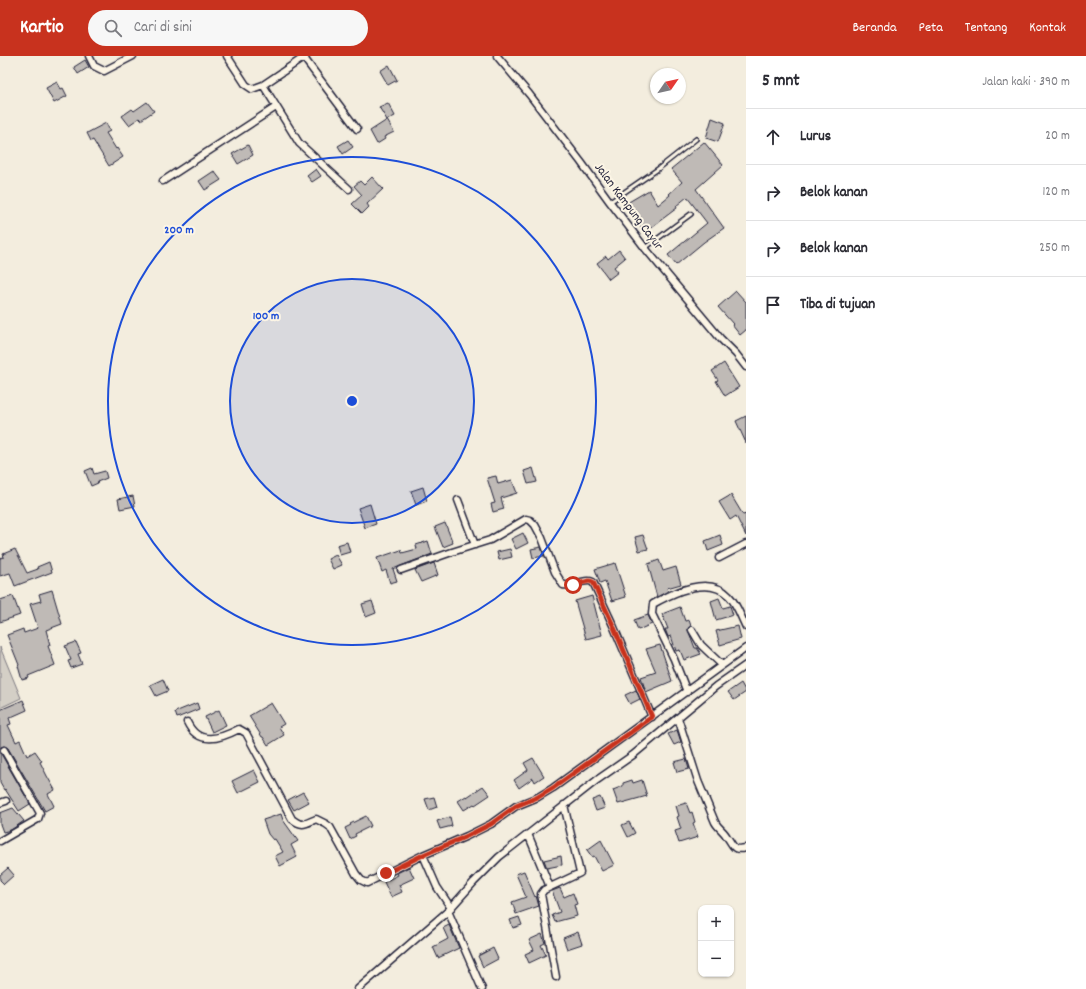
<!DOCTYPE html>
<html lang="id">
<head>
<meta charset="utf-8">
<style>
  :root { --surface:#fff; --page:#f7f7f7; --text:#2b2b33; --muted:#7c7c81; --line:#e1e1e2; --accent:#c8321e }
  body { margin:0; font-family:Dekko,sans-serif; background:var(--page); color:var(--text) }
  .controls { position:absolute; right:12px; bottom:12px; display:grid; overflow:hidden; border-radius:8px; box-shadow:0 1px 3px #0004 }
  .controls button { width:36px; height:36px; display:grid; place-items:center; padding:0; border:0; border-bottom:1px solid var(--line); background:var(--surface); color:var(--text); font:20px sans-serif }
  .compass { position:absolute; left:650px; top:12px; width:36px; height:36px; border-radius:50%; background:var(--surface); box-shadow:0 1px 3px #0004; rotate:56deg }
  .stop { position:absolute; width:12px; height:12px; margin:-9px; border:3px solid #c8321e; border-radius:50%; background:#fff }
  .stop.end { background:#c8321e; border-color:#fff; box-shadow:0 1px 4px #0008 }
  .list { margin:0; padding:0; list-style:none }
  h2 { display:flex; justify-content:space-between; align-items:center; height:52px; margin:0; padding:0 16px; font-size:17px }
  h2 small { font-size:13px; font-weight:400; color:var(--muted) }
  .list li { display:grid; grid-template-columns:26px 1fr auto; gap:12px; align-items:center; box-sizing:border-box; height:56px; padding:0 16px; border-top:1px solid var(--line) }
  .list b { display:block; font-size:15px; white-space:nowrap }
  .list em { font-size:13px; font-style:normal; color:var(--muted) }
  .icon { flex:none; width:22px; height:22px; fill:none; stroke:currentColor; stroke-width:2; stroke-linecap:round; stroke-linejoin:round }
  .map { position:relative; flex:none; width:746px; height:933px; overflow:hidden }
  header { display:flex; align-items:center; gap:24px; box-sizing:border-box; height:56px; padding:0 20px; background:var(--accent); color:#fff }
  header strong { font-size:19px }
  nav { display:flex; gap:22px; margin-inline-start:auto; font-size:14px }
  .search { width:280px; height:36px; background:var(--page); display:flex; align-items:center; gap:10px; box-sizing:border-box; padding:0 14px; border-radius:22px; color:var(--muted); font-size:15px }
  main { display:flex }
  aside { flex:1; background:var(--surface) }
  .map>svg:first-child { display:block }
</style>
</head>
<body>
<header>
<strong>Kartio</strong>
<div class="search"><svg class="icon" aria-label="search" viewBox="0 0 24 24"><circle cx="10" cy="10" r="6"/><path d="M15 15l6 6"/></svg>Cari di sini</div>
<nav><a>Beranda</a><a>Peta</a><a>Tentang</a><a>Kontak</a></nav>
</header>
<main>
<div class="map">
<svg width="746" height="933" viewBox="0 0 746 933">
  <rect width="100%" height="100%" fill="#f3edde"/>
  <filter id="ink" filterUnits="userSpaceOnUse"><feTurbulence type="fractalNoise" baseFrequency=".025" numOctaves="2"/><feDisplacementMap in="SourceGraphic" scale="8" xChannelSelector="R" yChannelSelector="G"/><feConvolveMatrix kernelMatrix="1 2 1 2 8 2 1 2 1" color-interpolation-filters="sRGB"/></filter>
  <g filter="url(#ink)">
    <!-- green -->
    <path fill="#d4cfc6" stroke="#7b7880" d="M 0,591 L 21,642 L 0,652 Z"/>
    <!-- building -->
    <path fill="#bfbab6" stroke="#22223b" d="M 85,4 L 89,11 L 78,18 L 74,11 Z
      M 389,9 L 397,24 L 388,29 L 380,15 Z
      M 57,26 L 61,33 L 63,32 L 67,40 L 54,47 L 46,32 Z
      M 147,46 L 154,55 L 141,64 L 139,62 L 129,69 L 122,60 L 132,53 L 134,55 Z
      M 388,47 L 395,60 L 387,64 L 379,51 Z
      M 712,62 L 725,67 L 718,86 L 706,82 Z
      M 387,64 L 394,76 L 384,81 L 385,83 L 377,88 L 370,75 Z
      M 106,67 L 110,75 L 106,77 L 116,93 L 117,92 L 123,101 L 109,110 L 93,84 L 91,85 L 87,77 Z
      M 348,84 L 353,91 L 343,98 L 338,90 Z
      M 704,86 L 723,109 L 696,133 L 724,172 L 704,186 L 676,209 L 668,199 L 707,167 L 687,141 L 676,150 L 677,152 L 645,176 L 637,166 L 638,164 L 627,147 L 649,134 L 658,149 L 670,139 L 669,138 L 682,126 L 671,113 Z
      M 248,89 L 253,99 L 238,108 L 232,98 Z
      M 316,113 L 321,120 L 312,126 L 307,120 Z
      M 214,115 L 221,124 L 205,134 L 199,125 Z
      M 372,121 L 383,133 L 367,148 L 369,151 L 362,158 L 352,148 L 362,139 L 354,130 L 360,125 L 364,129 Z
      M 619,194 L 625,202 L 614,211 L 618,216 L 609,223 L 597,207 L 606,200 L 608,203 Z
      M 736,235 L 746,246 L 746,274 L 740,279 L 732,269 L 733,268 L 718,251 Z
      M 724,307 L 739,331 L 725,340 L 716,325 L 718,324 L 712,315 Z
      M 746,360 L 746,387 L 736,365 Z
      M 92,412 L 94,418 L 105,415 L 107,422 L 97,426 L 98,427 L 91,430 L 85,415 Z
      M 533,412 L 537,426 L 528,428 L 524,415 Z
      M 496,420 L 498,428 L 512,424 L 517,437 L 501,442 L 504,453 L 493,456 L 491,448 L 495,447 L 487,422 Z
      M 423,431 L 427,445 L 416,449 L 411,435 Z
      M 731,439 L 743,459 L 746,458 L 746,480 L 736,460 L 730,464 L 719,446 Z
      M 133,440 L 135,450 L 120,453 L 118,443 Z
      M 370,448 L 376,468 L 365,472 L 358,452 Z
      M 445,467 L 453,487 L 443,491 L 435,471 Z
      M 523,477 L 528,487 L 516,493 L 511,483 Z
      M 643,479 L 648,493 L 639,495 L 635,481 Z
      M 720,479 L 723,489 L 708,495 L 705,485 Z
      M 428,485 L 432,498 L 393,513 L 397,525 L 390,527 L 386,514 L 382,516 L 377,502 L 401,494 L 402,497 L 417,493 L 416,489 Z
      M 347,486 L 350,496 L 340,499 L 337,489 Z
      M 541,491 L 544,500 L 533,502 L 531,493 Z
      M 15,493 L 27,517 L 38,513 L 37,511 L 49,506 L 52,516 L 15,530 L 10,517 L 0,520 L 0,502 L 4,501 L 3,498 Z
      M 510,493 L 512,501 L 499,504 L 497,496 Z
      M 336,499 L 342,509 L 333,513 L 328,503 Z
      M 659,504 L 663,515 L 676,511 L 681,528 L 667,532 L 668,535 L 657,541 L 648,508 Z
      M 434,507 L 438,519 L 421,526 L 415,514 Z
      M 615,507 L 626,541 L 612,545 L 605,525 L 600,527 L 595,513 Z
      M 52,534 L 62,568 L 46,574 L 50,589 L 48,590 L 55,609 L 28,620 L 29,622 L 22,624 L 18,610 L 19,609 L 7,579 L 23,573 L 24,577 L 38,572 L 30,548 L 41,545 L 39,538 Z
      M 13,540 L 20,559 L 0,566 L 0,544 Z
      M 592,540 L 602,579 L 586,583 L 575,545 Z
      M 719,542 L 723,552 L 730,550 L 733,559 L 716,564 L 711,545 Z
      M 372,545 L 376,557 L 366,561 L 362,548 Z
      M 680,551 L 685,565 L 689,564 L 691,570 L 688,572 L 688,574 L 695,592 L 697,592 L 701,598 L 684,604 L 680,594 L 676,595 L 671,580 L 668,581 L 665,573 L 668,573 L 662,558 Z
      M 648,559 L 652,568 L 638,574 L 634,564 Z
      M 738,570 L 741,583 L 720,589 L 716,575 Z
      M 76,586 L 81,597 L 78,598 L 82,608 L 71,612 L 68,605 L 71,604 L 65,590 Z
      M 660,589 L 672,625 L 646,636 L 641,621 L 656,616 L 646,593 Z
      M 163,623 L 168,635 L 156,640 L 150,629 Z
      M 741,627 L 746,636 L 734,644 L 728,636 Z
      M 636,634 L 640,643 L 630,648 L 625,639 Z
      M 23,644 L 27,654 L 9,662 L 11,668 L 8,669 L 16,686 L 20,684 L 27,700 L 35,695 L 42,705 L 40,706 L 47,720 L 55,734 L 48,738 L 54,750 L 45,755 L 8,692 L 4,690 L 0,692 L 0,654 Z
      M 197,647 L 199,653 L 177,662 L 175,656 Z
      M 271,647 L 284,668 L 279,671 L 284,679 L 268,689 L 263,681 L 262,681 L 249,660 Z
      M 219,654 L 226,669 L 212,676 L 205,661 Z
      M 677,674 L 681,686 L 674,689 L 668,678 Z
      M 0,696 L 30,748 L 19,755 L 5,733 L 4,734 L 0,727 Z
      M 533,702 L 544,720 L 535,726 L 533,722 L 519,732 L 514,724 L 528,714 L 524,707 Z
      M 686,703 L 689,713 L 677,716 L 674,706 Z
      M 254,714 L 260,726 L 238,737 L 232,725 Z
      M 632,724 L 633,727 L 642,724 L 647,740 L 618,748 L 613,734 L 623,730 L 623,727 Z
      M 483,730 L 490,739 L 475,749 L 474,748 L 464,754 L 458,745 L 466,740 L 467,741 Z
      M 303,736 L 309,746 L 294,754 L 288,744 Z
      M 434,741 L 437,751 L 429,754 L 425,743 Z
      M 600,741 L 605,752 L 596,755 L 592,744 Z
      M 686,747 L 690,757 L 692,756 L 695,766 L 693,767 L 698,781 L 679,787 L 675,775 L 681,773 L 677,761 L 679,760 L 676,750 Z
      M 13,752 L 24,765 L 11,774 L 3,776 L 0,768 L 0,757 Z
      M 281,758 L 283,764 L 298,785 L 291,789 L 297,801 L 280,810 L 275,800 L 283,796 L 275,783 L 273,784 L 268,778 L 263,764 Z
      M 366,760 L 371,770 L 355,778 L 356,780 L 350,783 L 345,772 L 351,769 L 350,768 Z
      M 450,761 L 452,770 L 440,773 L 437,765 Z
      M 629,766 L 635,777 L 628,781 L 622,769 Z
      M 601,784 L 614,809 L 602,815 L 594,800 L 592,801 L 587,794 Z
      M 561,800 L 562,809 L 547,812 L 544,804 Z
      M 409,811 L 414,822 L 399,829 L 402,836 L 391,841 L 384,826 L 398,819 L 397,817 Z
      M 8,812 L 14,819 L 4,828 L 0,824 L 0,819 Z
      M 524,815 L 535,841 L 536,840 L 539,850 L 516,858 L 512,846 L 526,841 L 516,818 Z
      M 560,832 L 564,841 L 573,837 L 577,848 L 574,849 L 577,860 L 555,866 L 552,859 L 560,856 L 552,835 Z
      M 519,861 L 522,869 L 513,872 L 510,864 Z
      M 449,869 L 459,892 L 438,902 L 433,891 L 448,883 L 443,872 Z
      M 578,876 L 582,888 L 567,893 L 563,882 Z
      M 542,878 L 545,887 L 541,889 L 546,899 L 529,907 L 525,898 L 534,894 L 529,884 Z
      M 493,892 L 498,903 L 483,911 L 478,900 Z"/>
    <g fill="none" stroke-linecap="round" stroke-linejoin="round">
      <!-- lane casing -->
      <g stroke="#22223b" stroke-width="6">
        <path id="lane" d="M 610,146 L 658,113 L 696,83
          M 645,192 L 691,158"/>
      </g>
      <!-- street casing -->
      <g stroke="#22223b" stroke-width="9">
        <path id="street" d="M 89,0 L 94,10 L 104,15 L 133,0
          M 227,0 L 246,29 L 252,33 L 263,29 L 306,0
          M 497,0 L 529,38 L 581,106 L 610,146 L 645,192 L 720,282 L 736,298 L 746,311
          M 304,2 L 357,73
          M 263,29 L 299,87 L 349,133
          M 163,125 L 276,51
          M 458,444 L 475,489
          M 719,502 L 746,488
          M 401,514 L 452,496 L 490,484 L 526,463 L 530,464 L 535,469 L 542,482 L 555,516 L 563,529 C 573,531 584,522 593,526 L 613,569 L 652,661
          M 692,574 L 701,589 L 722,609
          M 687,636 L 674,603 L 652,558 L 653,548 C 674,536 709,519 729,540 C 737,548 741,561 746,571
          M 678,662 L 698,725 L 715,766 C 718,772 724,775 727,781 C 734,790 732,795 746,792
          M 187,666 C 198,690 220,683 239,673 L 246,677 L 292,763 C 302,771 305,768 316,763 L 326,768 L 330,771 L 356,818 L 361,824 L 367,827 L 423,799 L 467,780 L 491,768 L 516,750 L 538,741 L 553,732 L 746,592
          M 0,747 L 6,745
          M 528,778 L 550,831
          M 0,785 L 38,763 L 40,757 L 4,694
          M 423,799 L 437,831 L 451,852
          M 448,855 L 482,933
          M 556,921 L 541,838 L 544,834 L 580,817 L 564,749
          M 358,933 L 448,855 L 474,826 L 499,801 L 597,724 L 633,699 L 716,630 L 746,609"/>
      </g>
      <!-- lane -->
      <use href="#lane" stroke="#fcf5e5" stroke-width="3"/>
      <!-- street -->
      <use href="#street" stroke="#fcf5e5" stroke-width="6"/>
    </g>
  </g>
  <g fill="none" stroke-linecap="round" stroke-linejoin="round" filter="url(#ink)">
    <!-- route -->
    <path stroke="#c8321e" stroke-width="5" d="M 386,817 L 423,799 L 467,780 L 491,768 L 516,750 L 538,741 L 553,732 L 652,661 L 613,569 L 593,526 L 589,525 L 573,529"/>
  </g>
  <!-- distance rings -->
  <circle cx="352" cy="345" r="122" fill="#1d4ed8" fill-opacity=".12"/>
  <g fill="none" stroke="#1d4ed8" stroke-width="2">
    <circle cx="352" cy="345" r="122"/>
    <circle cx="352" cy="345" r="244"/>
  </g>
  <g text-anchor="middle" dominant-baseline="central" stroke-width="4" stroke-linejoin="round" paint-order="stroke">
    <!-- street labels -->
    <g font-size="13" fill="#22223b" stroke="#fcf5e5">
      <text transform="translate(628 151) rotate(53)">Jalan Kampung Cayur</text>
    </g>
  </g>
  <circle cx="352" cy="345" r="6" fill="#1d4ed8" stroke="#fcf5e5" stroke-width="2"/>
  <g font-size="12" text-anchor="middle" font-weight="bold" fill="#1d4ed8" stroke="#fcf5e5" stroke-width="4" stroke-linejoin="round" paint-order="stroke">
    <text x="179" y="177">200 m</text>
    <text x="266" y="263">100 m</text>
  </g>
</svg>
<div class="controls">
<button>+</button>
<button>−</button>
</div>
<svg class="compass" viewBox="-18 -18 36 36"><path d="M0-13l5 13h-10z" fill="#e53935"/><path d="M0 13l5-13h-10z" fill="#7c7c81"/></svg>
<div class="stop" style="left:573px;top:529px"></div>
<div class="stop end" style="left:386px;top:817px"></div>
</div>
<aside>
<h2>5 mnt<small>Jalan kaki · 390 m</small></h2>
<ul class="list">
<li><svg class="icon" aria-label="ahead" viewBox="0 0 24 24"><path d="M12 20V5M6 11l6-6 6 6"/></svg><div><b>Lurus</b></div><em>20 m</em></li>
<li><svg class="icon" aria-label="right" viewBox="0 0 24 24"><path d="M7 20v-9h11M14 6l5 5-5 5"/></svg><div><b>Belok kanan</b></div><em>120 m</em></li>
<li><svg class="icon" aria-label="right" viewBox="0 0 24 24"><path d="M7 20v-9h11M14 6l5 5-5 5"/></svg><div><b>Belok kanan</b></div><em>250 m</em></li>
<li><svg class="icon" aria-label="arrive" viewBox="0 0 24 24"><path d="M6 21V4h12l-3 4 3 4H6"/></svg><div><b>Tiba di tujuan</b></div></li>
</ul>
</aside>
</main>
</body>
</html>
